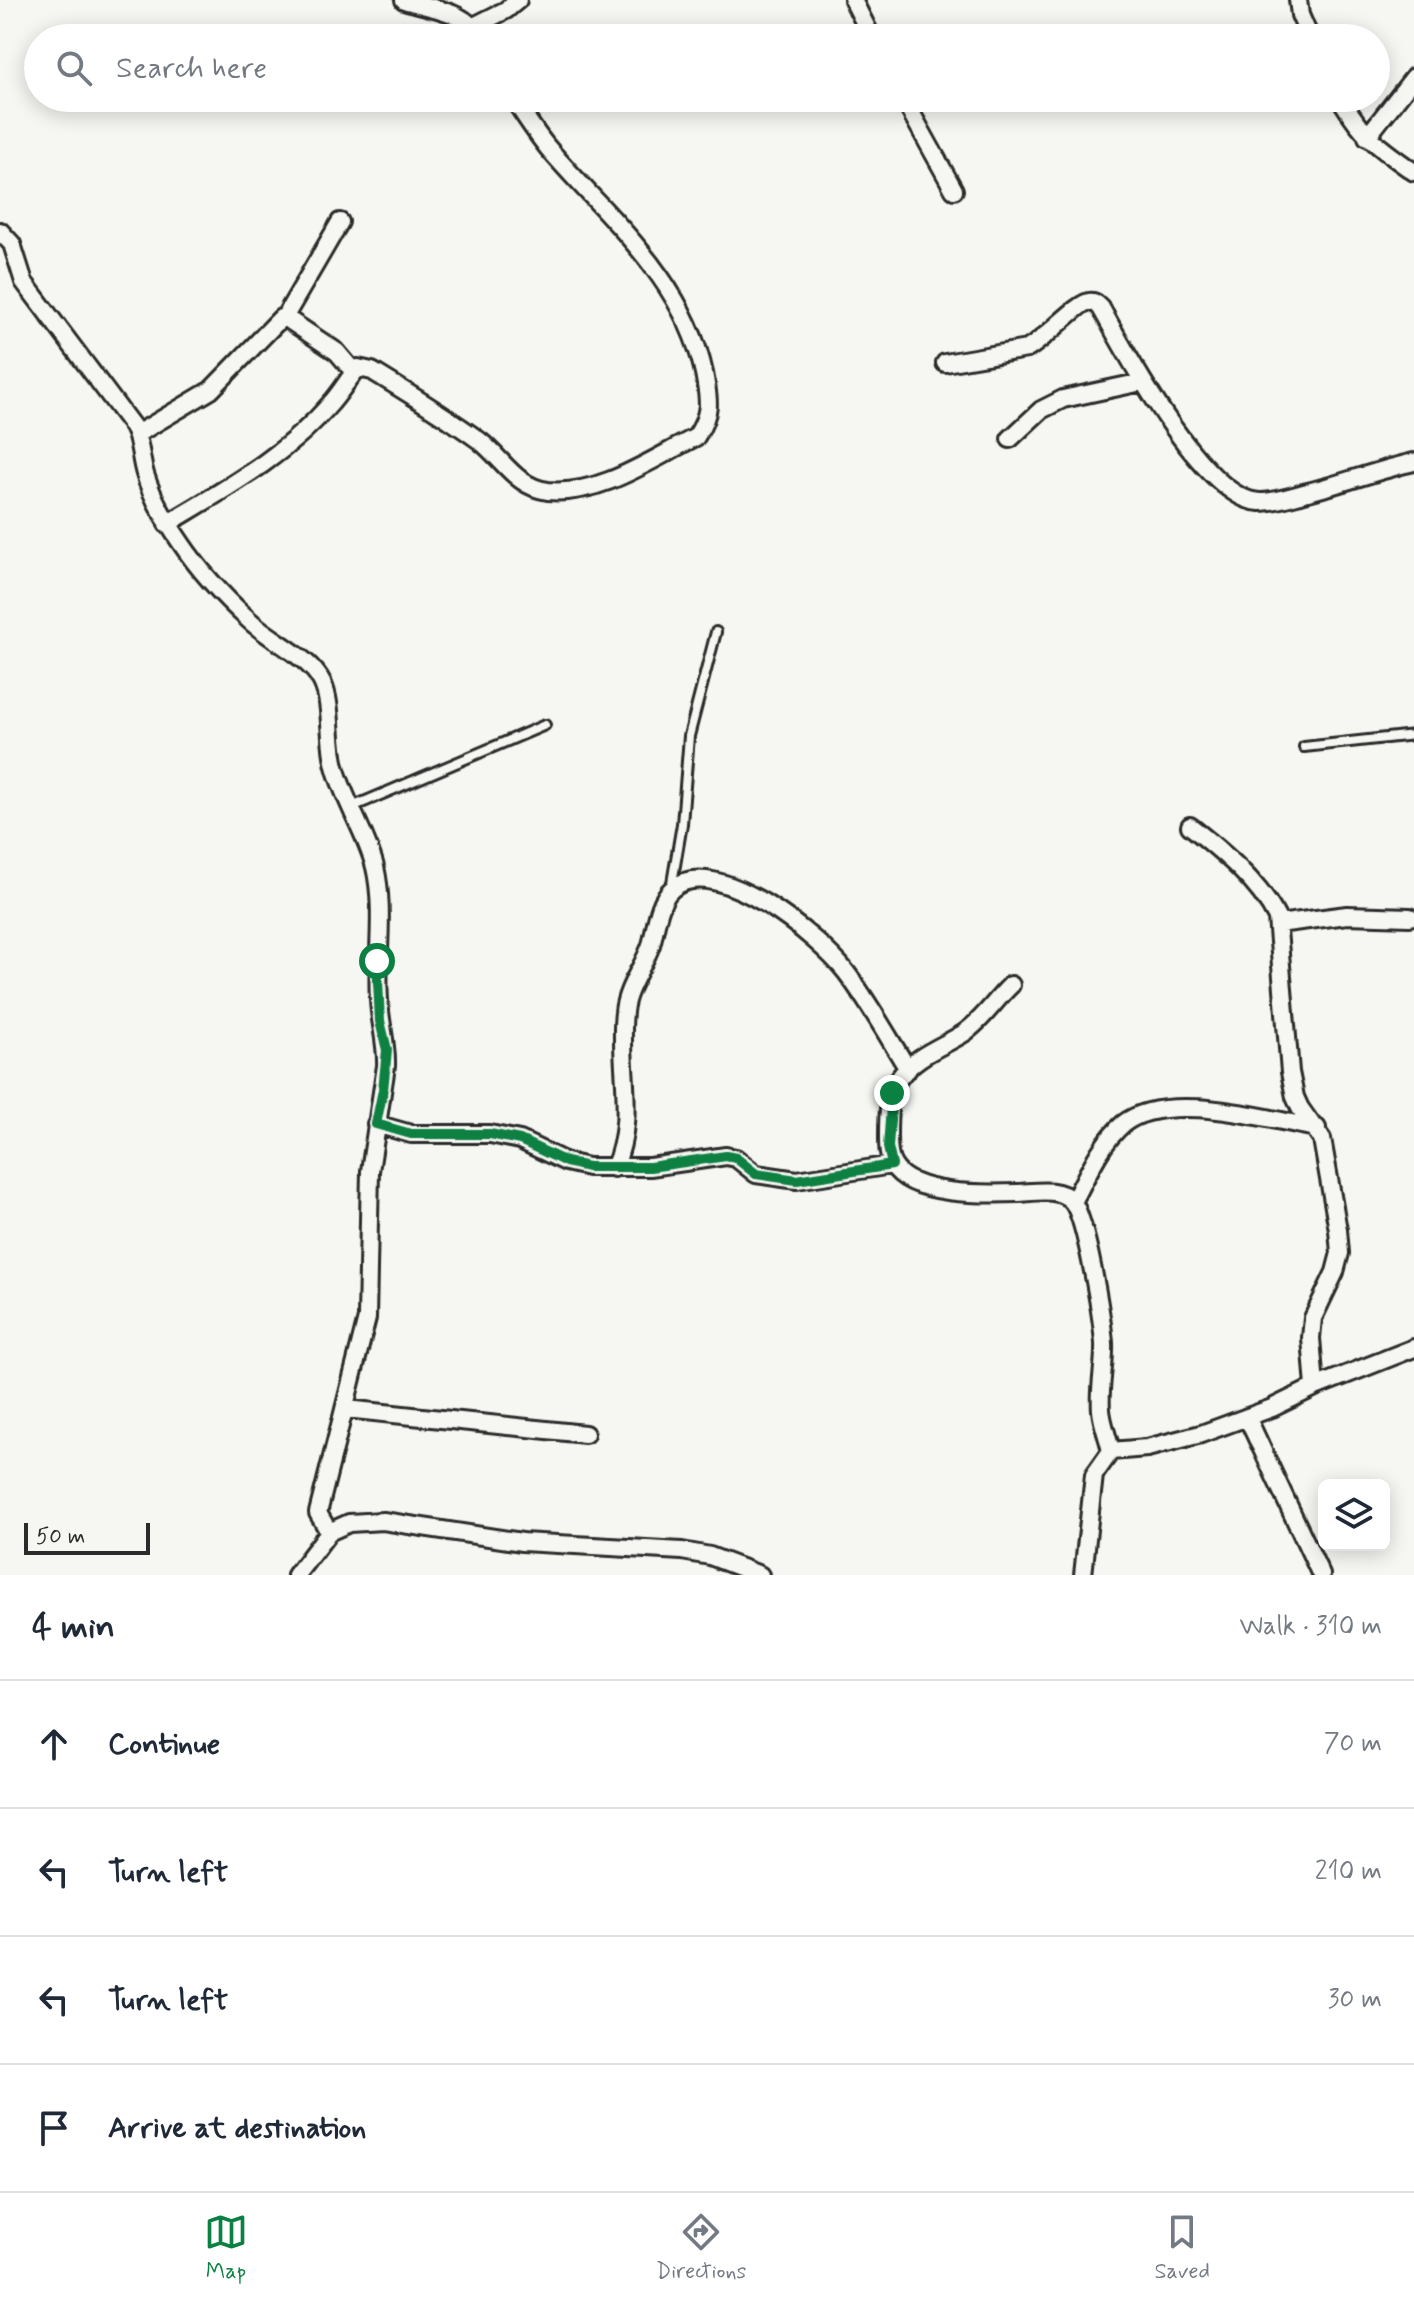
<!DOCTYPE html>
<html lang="en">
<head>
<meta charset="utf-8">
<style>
  :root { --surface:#fff; --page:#f6f6f7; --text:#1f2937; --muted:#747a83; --line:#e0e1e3; --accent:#0b8043 }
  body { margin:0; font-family:Mynerve,sans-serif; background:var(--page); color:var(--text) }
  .controls { position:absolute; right:24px; bottom:24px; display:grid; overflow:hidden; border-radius:12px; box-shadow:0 4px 20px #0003 }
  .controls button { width:72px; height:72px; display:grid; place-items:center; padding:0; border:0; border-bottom:2px solid var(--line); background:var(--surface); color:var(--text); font:40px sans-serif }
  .scale { position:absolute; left:24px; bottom:20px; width:126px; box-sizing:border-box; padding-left:8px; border:4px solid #2b2b2b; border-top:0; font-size:22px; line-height:28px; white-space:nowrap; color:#2b2b2b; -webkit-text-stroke:6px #f6f6f2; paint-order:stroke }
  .stop { position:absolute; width:24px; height:24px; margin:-18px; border:6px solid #0b8043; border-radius:50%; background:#fff }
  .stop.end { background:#0b8043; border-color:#fff; box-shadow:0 2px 8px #0008 }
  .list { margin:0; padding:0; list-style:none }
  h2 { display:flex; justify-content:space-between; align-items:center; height:104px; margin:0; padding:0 32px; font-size:34px }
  h2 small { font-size:26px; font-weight:400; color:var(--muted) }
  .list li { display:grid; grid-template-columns:52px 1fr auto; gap:24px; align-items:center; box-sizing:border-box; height:128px; padding:0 32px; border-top:2px solid var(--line) }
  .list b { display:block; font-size:30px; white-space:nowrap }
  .list em { font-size:26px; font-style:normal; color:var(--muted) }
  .icon { flex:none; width:44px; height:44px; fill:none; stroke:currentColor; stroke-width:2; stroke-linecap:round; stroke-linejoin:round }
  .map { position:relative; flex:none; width:1414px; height:1575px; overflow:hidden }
  .search { position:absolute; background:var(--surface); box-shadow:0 4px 20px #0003; left:24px; right:24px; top:24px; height:88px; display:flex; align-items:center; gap:20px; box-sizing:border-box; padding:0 28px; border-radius:44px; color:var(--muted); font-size:30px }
  .sheet { height:616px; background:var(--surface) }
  nav { display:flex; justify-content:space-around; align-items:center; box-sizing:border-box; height:112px; border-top:2px solid var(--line); background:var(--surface); font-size:22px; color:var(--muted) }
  nav a { display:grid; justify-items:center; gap:4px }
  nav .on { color:var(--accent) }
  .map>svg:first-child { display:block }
</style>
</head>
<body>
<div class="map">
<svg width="1414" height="1575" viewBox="0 0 1414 1575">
  <rect width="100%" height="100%" fill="#f6f6f2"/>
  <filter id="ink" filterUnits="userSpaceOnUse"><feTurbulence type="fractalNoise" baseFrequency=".0125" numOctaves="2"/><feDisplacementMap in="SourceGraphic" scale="16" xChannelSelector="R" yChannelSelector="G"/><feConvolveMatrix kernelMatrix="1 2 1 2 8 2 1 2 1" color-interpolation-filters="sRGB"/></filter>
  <g filter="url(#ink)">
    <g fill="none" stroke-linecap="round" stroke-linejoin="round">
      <!-- service casing -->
      <g stroke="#2b2b2b" stroke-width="14">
        <path id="service" d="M 1304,747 L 1414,735
          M 352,807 L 545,725
          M 671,889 L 682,824 L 689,736 L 716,632"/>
      </g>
      <!-- minor casing -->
      <g stroke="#2b2b2b" stroke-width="22">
        <path id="minor" d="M 404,0 C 431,9 467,10 479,38
          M 853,0 L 872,38
          M 1298,0 L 1300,15 L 1310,38
          M 474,26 L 506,10 L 518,0
          M 903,98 L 954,190
          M 1340,98 C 1364,137 1378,147 1414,172
          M 1367,137 L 1414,77
          M 0,231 L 12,244 L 24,282 L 133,427 C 141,442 140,458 145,474 C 153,500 166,521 181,543 C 199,570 225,598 249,620 C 270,640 310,657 322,682 C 333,704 328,740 335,766 C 344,801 366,832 375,867 C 385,909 376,957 379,1000 C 380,1023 387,1044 386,1066 L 370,1171 L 367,1318 L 318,1513 L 329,1532
          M 284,318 L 340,222
          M 945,363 L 1027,349 C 1043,341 1079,302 1089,302 C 1095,301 1097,304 1101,308 C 1126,353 1204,500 1260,502 C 1276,502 1292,496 1308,492 C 1344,483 1378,470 1414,462
          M 137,434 L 211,390 L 281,318 L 289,320 L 337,352 L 354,372
          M 1010,439 L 1041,410 L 1063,399 L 1142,382
          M 167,524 C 225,489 287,455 331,403 C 341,392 348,379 358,368 L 372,371 C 408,393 446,416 480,441 C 503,459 516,487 548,491 C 600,496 652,459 696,437 C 712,412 709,400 704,373 C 684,279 608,218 548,148 C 535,132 524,115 513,98
          M 1190,826 C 1222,851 1259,882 1277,918 L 1290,1072 L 1295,1097 L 1300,1108 L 1322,1139 L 1338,1230 L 1340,1253 L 1335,1272 L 1313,1318 L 1311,1338 L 1315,1387
          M 1278,924 L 1347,915 L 1410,917
          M 1011,985 C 995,1000 983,1020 964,1033 C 942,1047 916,1055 900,1077 C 888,1092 888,1117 888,1136 C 888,1145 888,1157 893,1165 C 911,1197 988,1194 1019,1193 C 1036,1192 1059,1187 1072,1201 C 1086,1217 1102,1318 1104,1343 C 1105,1365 1099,1387 1101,1410 C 1102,1423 1108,1437 1111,1451
          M 376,1124 L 411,1134 L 490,1134 L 520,1140 L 566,1162 L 588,1167 L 650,1167 L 726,1156 L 736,1158 L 756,1174 L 797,1180 L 892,1165
          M 614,1168 C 637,1117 618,1065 624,1012 C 626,988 643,968 651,945 C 656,928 658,901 672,889 C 715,851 820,938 846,972 C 869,1002 888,1037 908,1069
          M 1073,1202 C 1087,1176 1100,1144 1123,1124 C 1165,1090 1266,1119 1317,1128
          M 346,1409 L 585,1434
          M 1247,1417 L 1321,1575
          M 296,1575 L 329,1532 L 349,1523 L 383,1521 L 522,1542 L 682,1551 L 710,1556 L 760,1575
          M 1083,1575 L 1094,1475 L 1111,1451 L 1147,1448 L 1201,1434 L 1272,1408 L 1315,1387 L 1414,1348"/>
      </g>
      <!-- service -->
      <use href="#service" stroke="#f6f6f2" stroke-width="8"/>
      <!-- minor -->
      <use href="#minor" stroke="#f6f6f2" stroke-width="16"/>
    </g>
  </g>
  <g fill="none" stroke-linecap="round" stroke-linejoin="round" filter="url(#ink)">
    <!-- route -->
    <path stroke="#0b8043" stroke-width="10" d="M 377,961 L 380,1021 L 387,1050 L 383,1090 L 376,1124 L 411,1134 L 490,1134 L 520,1140 L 566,1162 L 588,1167 L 650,1167 L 726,1156 L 736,1158 L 756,1174 L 797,1180 L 892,1165 L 888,1147 L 892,1093"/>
  </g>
</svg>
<div class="controls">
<button><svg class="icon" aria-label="layers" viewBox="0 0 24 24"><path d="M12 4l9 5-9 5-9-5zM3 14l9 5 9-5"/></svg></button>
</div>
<div class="scale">50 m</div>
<div class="stop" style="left:377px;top:961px"></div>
<div class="stop end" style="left:892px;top:1093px"></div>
<div class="search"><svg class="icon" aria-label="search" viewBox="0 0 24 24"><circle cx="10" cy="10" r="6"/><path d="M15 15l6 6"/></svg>Search here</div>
</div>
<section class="sheet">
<h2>4 min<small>Walk · 310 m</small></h2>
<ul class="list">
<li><svg class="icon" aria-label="ahead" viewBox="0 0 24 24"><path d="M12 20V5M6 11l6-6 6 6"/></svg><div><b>Continue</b></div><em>70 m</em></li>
<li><svg class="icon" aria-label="left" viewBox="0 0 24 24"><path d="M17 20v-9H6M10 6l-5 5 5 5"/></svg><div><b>Turn left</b></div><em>210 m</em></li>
<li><svg class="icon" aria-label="left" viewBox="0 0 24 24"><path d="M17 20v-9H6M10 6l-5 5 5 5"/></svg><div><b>Turn left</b></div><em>30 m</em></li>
<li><svg class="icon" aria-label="arrive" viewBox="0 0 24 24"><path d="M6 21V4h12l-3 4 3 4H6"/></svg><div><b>Arrive at destination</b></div></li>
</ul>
</section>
<nav>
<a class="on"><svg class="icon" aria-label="map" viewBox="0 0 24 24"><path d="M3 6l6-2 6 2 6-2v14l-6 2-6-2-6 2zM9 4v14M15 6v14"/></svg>Map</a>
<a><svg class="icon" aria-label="directions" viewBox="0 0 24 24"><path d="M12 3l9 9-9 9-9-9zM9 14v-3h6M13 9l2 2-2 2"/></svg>Directions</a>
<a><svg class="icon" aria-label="saved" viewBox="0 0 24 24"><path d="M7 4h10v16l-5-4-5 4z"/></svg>Saved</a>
</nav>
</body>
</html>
